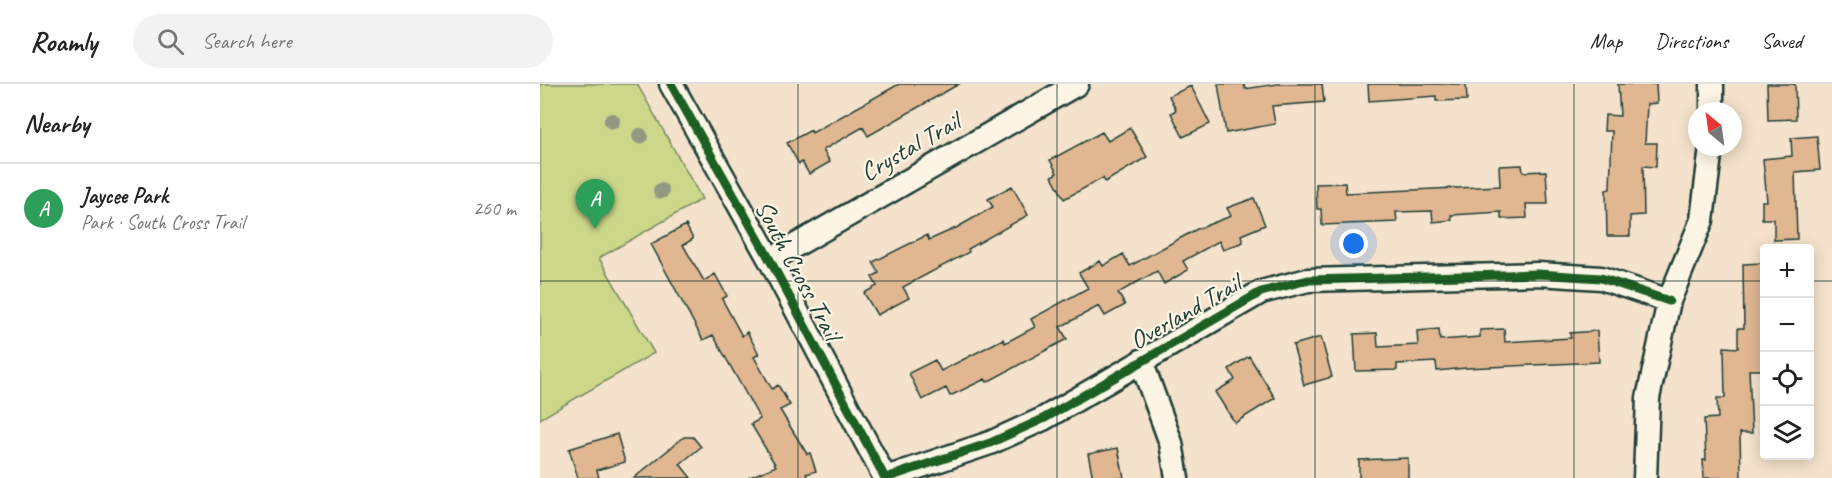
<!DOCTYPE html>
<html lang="en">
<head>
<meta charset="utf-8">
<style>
  :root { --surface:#fff; --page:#f2f2f2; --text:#222; --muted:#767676; --line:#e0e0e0; --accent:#c8321e }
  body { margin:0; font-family:Caveat,sans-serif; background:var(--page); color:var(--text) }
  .controls { position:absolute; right:18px; bottom:18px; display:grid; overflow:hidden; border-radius:6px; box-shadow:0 3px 15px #0003 }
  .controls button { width:54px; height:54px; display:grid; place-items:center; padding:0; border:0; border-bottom:2px solid var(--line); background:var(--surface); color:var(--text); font:30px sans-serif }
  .compass { position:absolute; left:1148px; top:18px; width:54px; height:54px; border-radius:50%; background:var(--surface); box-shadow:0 3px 15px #0003; rotate:331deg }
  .you { position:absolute; left:814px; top:160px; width:21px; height:21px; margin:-15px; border:4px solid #fff; border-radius:50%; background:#1a73e8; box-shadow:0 0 0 9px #1a73e833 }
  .badge { display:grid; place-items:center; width:39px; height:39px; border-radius:50%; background:var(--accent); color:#fff; font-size:20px; font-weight:700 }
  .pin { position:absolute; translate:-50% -50px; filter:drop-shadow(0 2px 3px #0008) }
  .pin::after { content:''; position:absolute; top:32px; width:21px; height:18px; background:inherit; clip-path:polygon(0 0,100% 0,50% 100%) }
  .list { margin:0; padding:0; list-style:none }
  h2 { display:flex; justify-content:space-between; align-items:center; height:78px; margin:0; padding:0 24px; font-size:26px }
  h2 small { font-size:20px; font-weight:400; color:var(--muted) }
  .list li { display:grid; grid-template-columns:39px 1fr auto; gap:18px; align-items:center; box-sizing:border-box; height:90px; padding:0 24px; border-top:2px solid var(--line) }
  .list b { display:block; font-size:22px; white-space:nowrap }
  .list p { margin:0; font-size:20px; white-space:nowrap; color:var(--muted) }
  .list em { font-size:20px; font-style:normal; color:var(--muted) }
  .icon { flex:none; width:33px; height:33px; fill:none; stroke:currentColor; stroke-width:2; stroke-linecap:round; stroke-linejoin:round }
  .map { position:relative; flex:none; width:1292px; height:394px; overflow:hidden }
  header { display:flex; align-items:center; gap:36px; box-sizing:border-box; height:84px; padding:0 30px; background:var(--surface); border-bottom:2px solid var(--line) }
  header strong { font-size:28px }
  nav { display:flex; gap:33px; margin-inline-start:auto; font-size:21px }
  .search { width:420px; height:54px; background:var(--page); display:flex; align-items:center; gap:15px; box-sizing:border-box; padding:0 21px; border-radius:33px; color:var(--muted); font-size:22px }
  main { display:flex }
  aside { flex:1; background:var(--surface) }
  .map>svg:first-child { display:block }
</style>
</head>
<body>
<header>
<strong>Roamly</strong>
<div class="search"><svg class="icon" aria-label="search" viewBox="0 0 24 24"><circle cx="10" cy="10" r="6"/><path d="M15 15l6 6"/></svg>Search here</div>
<nav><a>Map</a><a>Directions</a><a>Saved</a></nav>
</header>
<main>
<aside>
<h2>Nearby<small></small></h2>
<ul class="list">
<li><span class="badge" style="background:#2e9e5b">A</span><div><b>Jaycee Park</b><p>Park · South Cross Trail</p></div><em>260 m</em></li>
</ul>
</aside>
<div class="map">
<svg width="1292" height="394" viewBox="0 0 1292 394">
  <rect width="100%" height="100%" fill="#f4e2cc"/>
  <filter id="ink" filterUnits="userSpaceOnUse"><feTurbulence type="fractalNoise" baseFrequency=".0167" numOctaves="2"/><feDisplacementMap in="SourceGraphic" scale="12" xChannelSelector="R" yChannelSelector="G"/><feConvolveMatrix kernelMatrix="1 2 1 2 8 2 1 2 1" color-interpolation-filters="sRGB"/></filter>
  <g filter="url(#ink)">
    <!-- green -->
    <path fill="#ccd78a" stroke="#768a5f" stroke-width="1.5" d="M 0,0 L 97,0 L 162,115 L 59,174 L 114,269 L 0,335 Z"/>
    <!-- building -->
    <path fill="#e1b792" stroke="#1f3d34" stroke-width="1.5" d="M 359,0 L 419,0 L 328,52 L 323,43 L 283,66 L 290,78 L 269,90 L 262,78 L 259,80 L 247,59 L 271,46 L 272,49 Z
      M 678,0 L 704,0 L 705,5 L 737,0 L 782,0 L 784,18 L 732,22 L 735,40 L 686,49 Z
      M 828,0 L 926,0 L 927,16 L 896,17 L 896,12 L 829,17 Z
      M 1078,0 L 1116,0 L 1117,19 L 1107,20 L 1105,59 L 1117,59 L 1116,83 L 1103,82 L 1104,131 L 1090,132 L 1090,152 L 1067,152 L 1066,106 L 1070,105 L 1072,47 L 1064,47 L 1065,31 L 1080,32 Z
      M 1227,0 L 1255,0 L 1256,35 L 1228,36 Z
      M 651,2 L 670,40 L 643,53 L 631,29 L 636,26 L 629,12 Z
      M 590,44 L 607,73 L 565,98 L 563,94 L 524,115 L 512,92 L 517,89 L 510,76 L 562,48 L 568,57 Z
      M 1277,52 L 1280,86 L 1255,88 L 1257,155 L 1234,156 L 1234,135 L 1222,135 L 1222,117 L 1227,117 L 1223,75 L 1252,72 L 1251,54 Z
      M 982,81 L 983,88 L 1006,87 L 1008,120 L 986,120 L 987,134 L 961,135 L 961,128 L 911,131 L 912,136 L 893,138 L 892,127 L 856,128 L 857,138 L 782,141 L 781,125 L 777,125 L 776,100 L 805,99 L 806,109 L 960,102 L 959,82 Z
      M 472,102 L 488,131 L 428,165 L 429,168 L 363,203 L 369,214 L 337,231 L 324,209 L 337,202 L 332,193 L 339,189 L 333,178 L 387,151 L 389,156 L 416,144 L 453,123 L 448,115 Z
      M 714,114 L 725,141 L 701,151 L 703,158 L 683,166 L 679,157 L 643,177 L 648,186 L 624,200 L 617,187 L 578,209 L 585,221 L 565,232 L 559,222 L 520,243 L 527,255 L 447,298 L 445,295 L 410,312 L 406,304 L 382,316 L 369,289 L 395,276 L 401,287 L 463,255 L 465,259 L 495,243 L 491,235 L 548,204 L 539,189 L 560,177 L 563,182 L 583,170 L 590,182 L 657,145 L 691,132 L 687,124 Z
      M 146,141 L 153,155 L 143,161 L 164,197 L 175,190 L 187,212 L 182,215 L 202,252 L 207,248 L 219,270 L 214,273 L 232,305 L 238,301 L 250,321 L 240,326 L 267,370 L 270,369 L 276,387 L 266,390 L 268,394 L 208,394 L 236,382 L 211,340 L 220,335 L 173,251 L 163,256 L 111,160 Z
      M 1224,179 L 1224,225 L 1221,225 L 1222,286 L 1209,286 L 1212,349 L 1200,349 L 1201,394 L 1164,394 L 1163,376 L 1166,376 L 1164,335 L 1178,334 L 1177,314 L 1185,314 L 1184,263 L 1198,264 L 1198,244 L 1204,244 L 1203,180 Z
      M 899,245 L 900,256 L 940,253 L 940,246 L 964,245 L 965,258 L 1031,254 L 1030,249 L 1057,247 L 1059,278 L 926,284 L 897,287 L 896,278 L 857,280 L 857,286 L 816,287 L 814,250 L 837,249 L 838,263 L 878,261 L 877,247 Z
      M 781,253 L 792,293 L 764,301 L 753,261 Z
      M 709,272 L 735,314 L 695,339 L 675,308 L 695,296 L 689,285 Z
      M 77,350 L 85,378 L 57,386 L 59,394 L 38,394 L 29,365 Z
      M 144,353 L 153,353 L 161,363 L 140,380 L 151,394 L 94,394 Z
      M 578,364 L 584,394 L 553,394 L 548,370 Z
      M 868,374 L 868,394 L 819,394 L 819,376 Z"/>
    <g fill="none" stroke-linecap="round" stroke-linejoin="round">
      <!-- minor casing -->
      <g stroke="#1f3d34" stroke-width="27">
        <path id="minor" d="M 131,0 L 230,176 L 345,394
          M 1172,0 L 1172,27
          M 230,176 L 537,0
          M 601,277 L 631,359 L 637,394
          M 346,394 L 450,359 L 503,335 L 721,208 L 768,196 L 998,190 L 1061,194 L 1129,217
          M 1105,394 L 1108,314 L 1129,217 L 1162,136 L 1171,63"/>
      </g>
      <!-- minor -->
      <use href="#minor" stroke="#fcf5e5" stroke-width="22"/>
      <!-- cycleway casing -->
      <g stroke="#fcf5e5" stroke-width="13">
        <path id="cycleway" d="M 131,0 L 230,176 L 345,394
          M 346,394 L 450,359 L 503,335 L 721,208 L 768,196 L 998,190 L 1061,194 L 1129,217"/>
      </g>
      <!-- cycleway -->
      <use href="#cycleway" stroke="#1b5e20" stroke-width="9"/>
    </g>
    <!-- trees -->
    <g fill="#929882">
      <circle cx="72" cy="37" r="8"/>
      <circle cx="100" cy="52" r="8"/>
      <circle cx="121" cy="107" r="8"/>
    </g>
  </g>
  <!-- grid -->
  <path fill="none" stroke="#1f3d34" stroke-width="1.5" stroke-opacity="0.55" d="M 258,0 L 258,394M 517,0 L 517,394M 775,0 L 775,394M 1034,0 L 1034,394M 0,197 L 1224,197M 1270,197 L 1292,197"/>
  <g text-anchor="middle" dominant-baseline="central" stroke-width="4.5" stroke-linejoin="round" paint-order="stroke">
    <!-- street labels -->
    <g font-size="26" fill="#1f3d34" stroke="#fcf5e5">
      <text transform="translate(370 63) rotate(-30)">Crystal Trail</text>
      <text transform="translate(258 186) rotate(62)">South Cross Trail</text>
      <text transform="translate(645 228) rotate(-30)">Overland Trail</text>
    </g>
  </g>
</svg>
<div class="controls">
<button>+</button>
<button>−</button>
<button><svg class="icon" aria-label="locate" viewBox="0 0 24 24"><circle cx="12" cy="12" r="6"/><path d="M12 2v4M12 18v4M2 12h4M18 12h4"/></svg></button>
<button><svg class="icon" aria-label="layers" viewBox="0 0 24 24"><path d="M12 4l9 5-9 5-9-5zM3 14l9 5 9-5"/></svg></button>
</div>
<svg class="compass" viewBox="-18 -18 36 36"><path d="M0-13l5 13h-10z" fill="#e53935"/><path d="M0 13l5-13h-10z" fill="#767676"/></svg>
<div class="you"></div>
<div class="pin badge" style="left:55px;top:145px;background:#2e9e5b">A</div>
</div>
</main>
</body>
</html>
